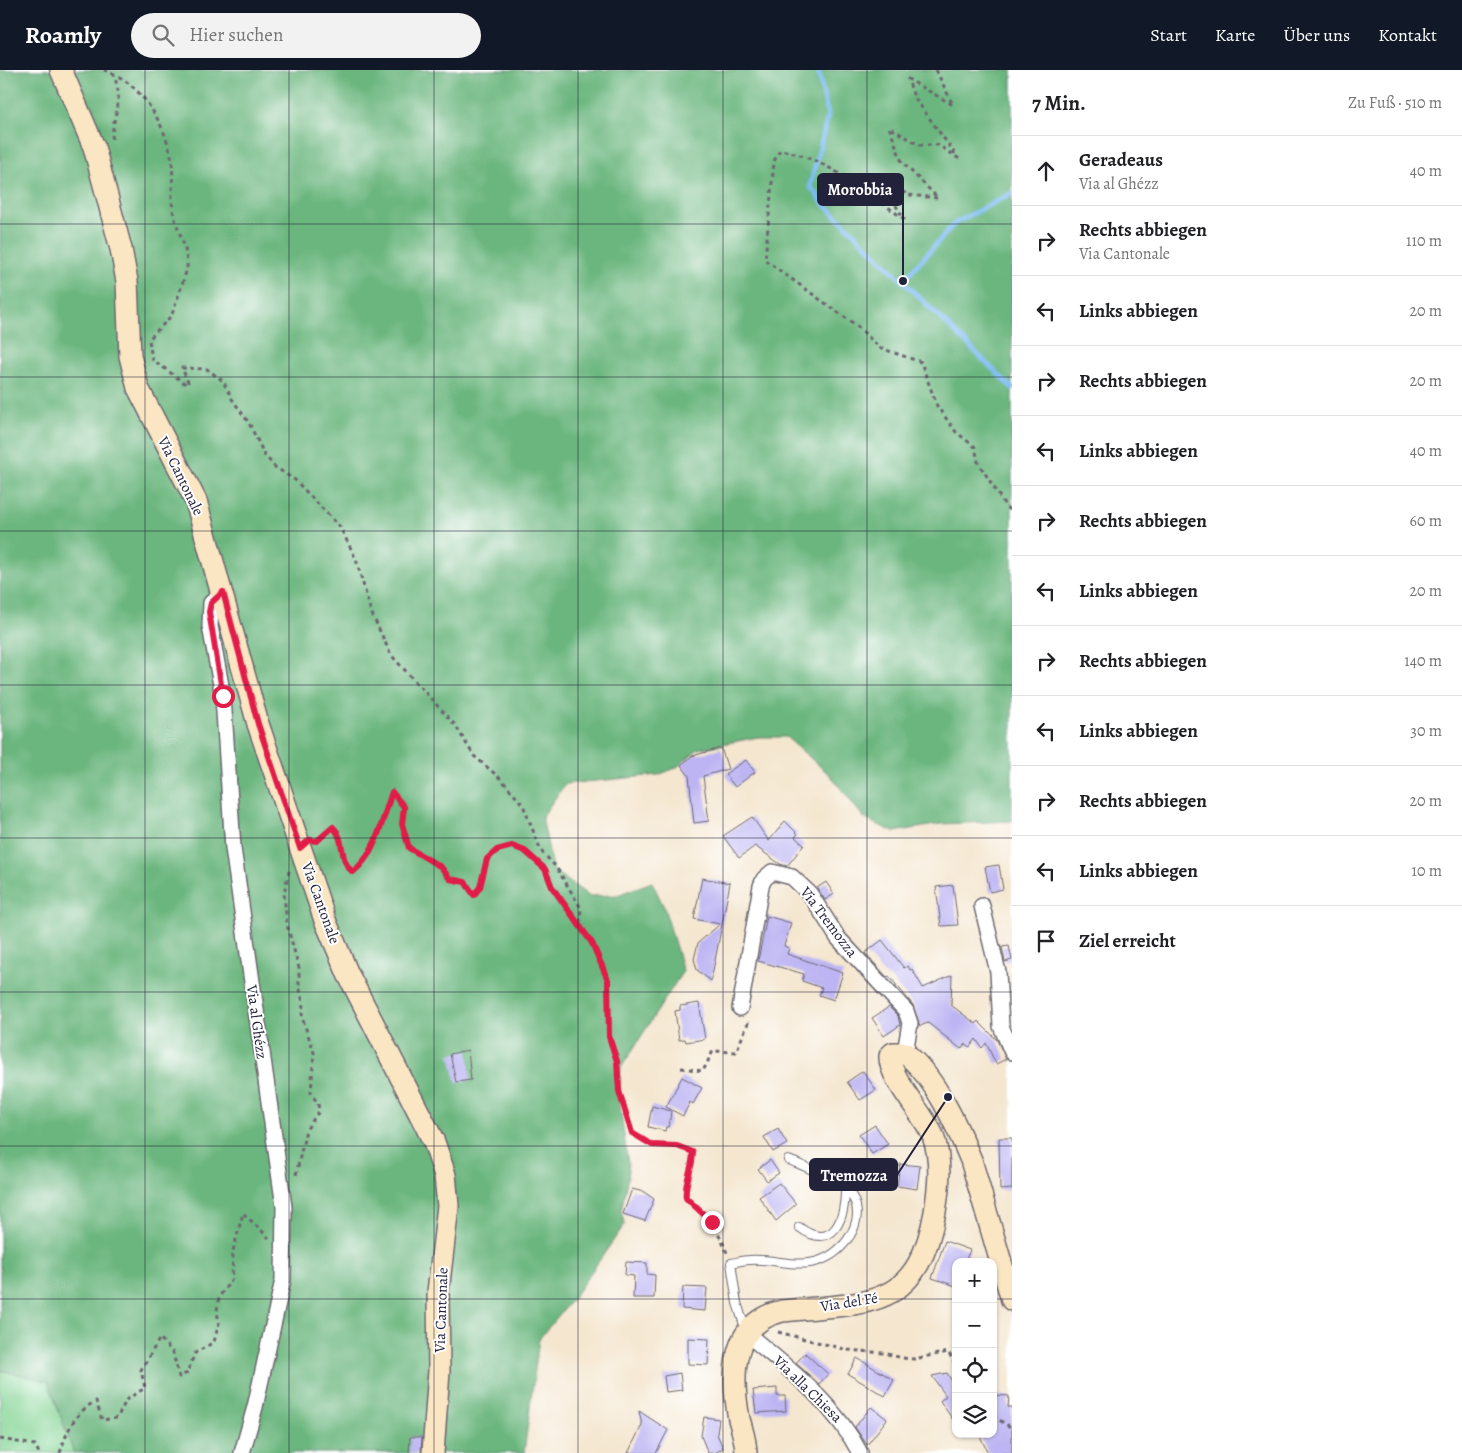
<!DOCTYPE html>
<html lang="de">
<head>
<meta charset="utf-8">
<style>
  :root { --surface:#fff; --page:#f2f2f2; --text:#202124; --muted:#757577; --line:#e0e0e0; --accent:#111827 }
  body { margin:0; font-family:Alegreya,serif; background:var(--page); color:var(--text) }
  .controls { position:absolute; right:15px; bottom:15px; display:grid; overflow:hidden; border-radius:10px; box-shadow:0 1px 4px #0004 }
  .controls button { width:45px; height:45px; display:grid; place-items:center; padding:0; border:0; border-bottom:1px solid var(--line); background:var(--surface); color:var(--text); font:25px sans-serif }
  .stop { position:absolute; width:15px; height:15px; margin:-11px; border:4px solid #e11d48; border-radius:50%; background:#fff }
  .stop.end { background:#e11d48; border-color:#fff; box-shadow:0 1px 5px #0008 }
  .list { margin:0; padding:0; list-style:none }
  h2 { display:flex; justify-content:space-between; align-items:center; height:65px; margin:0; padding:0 20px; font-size:21px }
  h2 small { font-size:16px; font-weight:400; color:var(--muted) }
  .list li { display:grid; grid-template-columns:32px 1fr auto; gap:15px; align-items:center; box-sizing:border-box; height:70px; padding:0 20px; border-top:1px solid var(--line) }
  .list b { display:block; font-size:19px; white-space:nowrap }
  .list p { margin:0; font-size:16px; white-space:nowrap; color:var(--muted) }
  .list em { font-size:16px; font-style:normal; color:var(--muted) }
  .icon { flex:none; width:28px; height:28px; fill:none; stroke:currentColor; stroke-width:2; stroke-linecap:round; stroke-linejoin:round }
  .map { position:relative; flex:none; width:1012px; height:1383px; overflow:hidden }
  header { display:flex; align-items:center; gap:30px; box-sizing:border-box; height:70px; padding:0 25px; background:var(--accent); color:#fff }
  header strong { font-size:24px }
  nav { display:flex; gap:28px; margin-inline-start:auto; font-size:18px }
  .search { width:350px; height:45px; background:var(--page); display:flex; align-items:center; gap:12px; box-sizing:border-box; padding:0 18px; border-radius:28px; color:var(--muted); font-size:19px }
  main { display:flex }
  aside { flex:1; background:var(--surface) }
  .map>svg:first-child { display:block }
</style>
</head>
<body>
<header>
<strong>Roamly</strong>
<div class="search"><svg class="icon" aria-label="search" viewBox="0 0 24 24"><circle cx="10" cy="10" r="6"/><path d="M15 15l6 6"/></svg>Hier suchen</div>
<nav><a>Start</a><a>Karte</a><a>Über uns</a><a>Kontakt</a></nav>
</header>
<main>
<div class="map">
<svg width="1012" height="1383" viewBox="0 0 1012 1383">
  <rect width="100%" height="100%" fill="#fff"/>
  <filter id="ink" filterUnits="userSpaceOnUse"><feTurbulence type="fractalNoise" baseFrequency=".02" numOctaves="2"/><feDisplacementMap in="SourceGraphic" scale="10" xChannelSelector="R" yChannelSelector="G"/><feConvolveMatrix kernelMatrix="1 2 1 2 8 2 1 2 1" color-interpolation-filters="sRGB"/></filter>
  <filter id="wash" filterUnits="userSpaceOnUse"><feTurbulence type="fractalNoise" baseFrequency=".0096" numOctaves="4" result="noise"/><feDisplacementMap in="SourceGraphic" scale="20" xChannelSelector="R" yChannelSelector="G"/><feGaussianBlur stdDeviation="1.12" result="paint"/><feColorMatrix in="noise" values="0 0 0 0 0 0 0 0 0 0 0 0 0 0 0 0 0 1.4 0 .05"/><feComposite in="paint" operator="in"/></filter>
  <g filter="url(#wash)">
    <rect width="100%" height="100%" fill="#f4e6cf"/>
    <!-- green -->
    <path fill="#84d494" stroke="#537b68" d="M 0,1300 L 48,1311 L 74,1383 L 0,1383 Z"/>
    <!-- forest -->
    <path fill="#6bb67e" stroke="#466c5c" d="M 0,0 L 1012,0 L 1012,751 L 941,754 L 894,762 L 865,749 L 830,705 L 786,667 L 758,667 L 698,679 L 676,698 L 658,705 L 565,714 L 542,747 L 553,800 L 589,826 L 617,825 L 652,812 L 664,837 L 683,901 L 621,998 L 619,1028 L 629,1101 L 621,1142 L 625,1154 L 573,1228 L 539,1269 L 524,1383 L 74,1383 L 48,1311 L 0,1300 Z"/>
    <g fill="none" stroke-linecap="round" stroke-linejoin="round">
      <!-- stream -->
      <path stroke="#7ebbf1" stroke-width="5" d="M 818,0 L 828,46 L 810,116 L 822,132 L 1012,318
        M 903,211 L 955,153 L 1012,123"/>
    </g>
    <g id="blocks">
      <!-- building -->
      <path fill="#bdb5f3" d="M 721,678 L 728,699 L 703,706 L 709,751 L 694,753 L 689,706 L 681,695 L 692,686 Z
        M 746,690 L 755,702 L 735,717 L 725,704 Z
        M 752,747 L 769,771 L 785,751 L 798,764 L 795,767 L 804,775 L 787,796 L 780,794 L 755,776 L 739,788 L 723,766 Z
        M 999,795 L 1003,819 L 990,822 L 985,797 Z
        M 702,808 L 730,813 L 711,911 L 697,900 L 694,889 L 698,873 L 720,854 L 694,849 Z
        M 826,812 L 834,824 L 825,830 L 817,818 Z
        M 953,815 L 958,855 L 941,856 L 936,817 Z
        M 767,846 L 791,853 L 784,876 L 789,878 L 787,884 L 843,903 L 834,930 L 819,925 L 822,918 L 802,911 L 804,904 L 758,891 Z
        M 882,870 L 904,898 L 908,896 L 910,900 L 912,899 L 923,918 L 952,905 L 951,935 L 976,954 L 978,951 L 997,970 L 1006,989 L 996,994 L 986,973 L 982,978 L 976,969 L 970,977 L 965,974 L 961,979 L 928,953 L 920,956 L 913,935 L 889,906 L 887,907 L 865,883 Z
        M 1009,876 L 1012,890 L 1005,892 L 1002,877 Z
        M 699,933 L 705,969 L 686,972 L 685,969 L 679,970 L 675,941 L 680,940 L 680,936 Z
        M 889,937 L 898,946 L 900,955 L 884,966 L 872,948 Z
        M 468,980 L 471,1010 L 456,1012 L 450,984 Z
        M 863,1001 L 876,1020 L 860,1030 L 847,1012 Z
        M 682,1007 L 702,1018 L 693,1034 L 690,1032 L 683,1046 L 666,1037 Z
        M 652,1036 L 671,1041 L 669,1057 L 666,1057 L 665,1061 L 648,1057 Z
        M 875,1055 L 888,1074 L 872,1084 L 859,1065 Z
        M 778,1059 L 787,1074 L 773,1082 L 764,1067 Z
        M 999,1068 L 1012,1068 L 1012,1119 L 1000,1120 Z
        M 770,1090 L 779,1103 L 767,1111 L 758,1099 Z
        M 900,1094 L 920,1096 L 917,1119 L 897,1116 Z
        M 779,1113 L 796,1134 L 776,1151 L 759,1127 Z
        M 632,1119 L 644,1122 L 654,1129 L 645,1151 L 623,1144 Z
        M 945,1171 L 970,1180 L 965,1192 L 956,1192 L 956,1216 L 932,1208 Z
        M 626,1192 L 647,1193 L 647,1204 L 655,1205 L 654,1228 L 633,1228 L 634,1206 L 625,1205 Z
        M 683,1217 L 707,1218 L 705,1241 L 682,1239 Z
        M 688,1268 L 709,1269 L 708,1295 L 688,1294 Z
        M 805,1283 L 828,1304 L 819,1314 L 796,1293 Z
        M 857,1288 L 894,1310 L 885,1326 L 848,1304 Z
        M 680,1303 L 682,1320 L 666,1322 L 664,1306 Z
        M 947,1303 L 956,1318 L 956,1354 L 940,1331 L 946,1326 L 932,1306 Z
        M 777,1318 L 777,1326 L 785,1326 L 786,1341 L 756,1343 L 753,1320 Z
        M 993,1325 L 1009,1326 L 1008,1337 L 1012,1337 L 1012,1383 L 988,1383 L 979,1364 L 993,1364 Z
        M 871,1337 L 887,1349 L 867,1375 L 855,1357 Z
        M 639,1341 L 668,1360 L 656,1383 L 628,1383 L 642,1355 Z
        M 704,1347 L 719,1349 L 717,1364 L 723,1378 L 715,1383 L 708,1383 L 701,1366 Z
        M 410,1367 L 422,1367 L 421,1383 L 409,1383 Z"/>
    </g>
  </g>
  <g filter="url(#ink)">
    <use href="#blocks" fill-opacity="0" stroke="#6c676f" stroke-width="1"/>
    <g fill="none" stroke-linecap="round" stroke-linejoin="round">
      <!-- lane casing -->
      <g stroke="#6c676f" stroke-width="10">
        <path id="lane" d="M 799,1157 C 833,1183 846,1148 845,1118
          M 746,1261 L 737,1233 L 731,1193 C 737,1192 743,1190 749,1190 C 773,1188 798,1199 821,1190 C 847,1181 870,1145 848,1121 C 842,1113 798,1093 788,1090"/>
      </g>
      <!-- street casing -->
      <g stroke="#6c676f" stroke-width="18">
        <path id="street" d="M 223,522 L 211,533 L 210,556 L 223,626 L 233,778 L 284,1137 L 283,1210 L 255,1337 L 242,1383
          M 982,836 L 998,902 L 1001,956 L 1012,982
          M 740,938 L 761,816 L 764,809 L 772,802 L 792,807 L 810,824 L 838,868 L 906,941 L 910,953 L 905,983
          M 746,1263 C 788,1298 835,1334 860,1383"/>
      </g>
      <!-- secondary casing -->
      <g stroke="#6c676f" stroke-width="24">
        <path id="secondary" d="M 61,0 L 94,77 L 121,179 L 127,211 L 130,286 L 138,318 L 196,431 L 258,654 L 325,850 L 348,904 L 434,1072 L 445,1105 L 448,1136 L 438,1222 L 439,1301 L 433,1383
          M 746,1383 C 746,1371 742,1360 739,1349 C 731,1306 730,1253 782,1241 C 866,1232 917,1243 935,1142 C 939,1117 942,1090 933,1066 C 924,1044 888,1007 890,986 L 893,983 L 905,983 C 935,1007 957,1056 971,1090 L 1012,1230"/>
      </g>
      <!-- path -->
      <path stroke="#6c676f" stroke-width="3" stroke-dasharray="4 4" stroke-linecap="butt" d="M 104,0 C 139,11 164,51 171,86 C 175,104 170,121 173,139 C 175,158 188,175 187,198 C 187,200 173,242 172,244 C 166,253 156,260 149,270 L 152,289 L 187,315 L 188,312 L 182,298 L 207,299 L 223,311 L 232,329 L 249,353 L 265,386 L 275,397 L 295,410 L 340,457 L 356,489 L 371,542 L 391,585 L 455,655 L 474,686 L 501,709 L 523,735 L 541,781 L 556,797 L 581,838 L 580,854
        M 936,0 L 953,35 L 908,9 L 914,27 L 958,88 L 938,75 L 919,75 L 889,57 L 902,92 L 938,128 L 908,125 L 879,107 L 904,149 C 868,123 825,87 780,80 L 774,91 L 765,190 L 857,256 L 880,278 L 921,292 L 937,336 L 956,362 L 975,377 L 978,392 L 1006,437 L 1012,442
        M 112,69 C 113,40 125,33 113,3
        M 317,771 L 333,757 C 346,769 338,791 353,803 C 377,783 382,750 392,722 L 405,737 L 402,754 L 409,777 L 441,797 L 450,809 L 465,812 L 474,825 L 480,817 L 487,789 L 497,781 L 511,776 L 525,781 L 545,799 L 552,817 L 592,873 L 608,910 L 609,967 L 617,991 L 619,1021 L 632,1063 L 652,1075 L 677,1076 L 693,1082 C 693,1099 684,1112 685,1128 C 706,1145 718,1159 727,1183
        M 289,801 L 284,823 L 287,855 L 299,898 L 299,916 L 303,932 L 302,947 L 314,983 L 311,1023 L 318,1034 L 319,1041 L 306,1060 L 296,1105
        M 681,998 L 703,1001 L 713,981 L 736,982 L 748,953 L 747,950
        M 778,1262 L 848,1280 L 884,1283 L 902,1288 L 914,1289 L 948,1282 L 956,1295
        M 993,1346 L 1012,1358
        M 0,1369 L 35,1375 L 39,1383
        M 60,1383 C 67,1361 74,1343 96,1331 L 102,1350 L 117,1348 L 127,1329 L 145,1318 L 141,1300 L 160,1268 L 173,1283 L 179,1307 L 187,1303 L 195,1283 L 214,1272 L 219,1253 L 217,1241 L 219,1227 L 232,1209 L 233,1181 L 243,1143 L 269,1168"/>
      <!-- lane -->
      <use href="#lane" stroke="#fff" stroke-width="8"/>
      <!-- street -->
      <use href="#street" stroke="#fff" stroke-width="15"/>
      <!-- secondary -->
      <use href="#secondary" stroke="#fbe6c4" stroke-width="21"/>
    </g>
  </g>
  <g fill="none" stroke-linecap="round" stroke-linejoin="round" filter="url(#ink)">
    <!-- route -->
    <path stroke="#e11d48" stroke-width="6" d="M 223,626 L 209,542 L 211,533 L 223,522 L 258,654 L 300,778 L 309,770 L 317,771 L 333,757 C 346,769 338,791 353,802 C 377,782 382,750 392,722 L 404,737 L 402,754 L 409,778 L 441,797 L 450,809 L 465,812 L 474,825 L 480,817 L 487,789 L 497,780 L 512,776 L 525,781 L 545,799 L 552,817 L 592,873 L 608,910 L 609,967 L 617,991 L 619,1021 L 632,1063 L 652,1075 L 677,1076 L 693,1082 C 693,1099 684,1112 686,1128 L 712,1152"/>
  </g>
  <!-- grid -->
  <path fill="none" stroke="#22223b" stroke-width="1" stroke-opacity="0.55" d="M 145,0 L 145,1383M 289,0 L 289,1383M 434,0 L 434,1383M 578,0 L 578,1383M 723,0 L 723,1383M 867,0 L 867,1383M 0,154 L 1012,154M 0,307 L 1012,307M 0,461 L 1012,461M 0,615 L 1012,615M 0,768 L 1012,768M 0,922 L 1012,922M 0,1076 L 1012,1076M 0,1229 L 956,1229M 993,1229 L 1012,1229"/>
  <g text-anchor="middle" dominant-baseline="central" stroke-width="4" stroke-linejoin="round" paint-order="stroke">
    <!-- street labels -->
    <g font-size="15" fill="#22223b" stroke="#fff">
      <text transform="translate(181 406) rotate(64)">Via Cantonale</text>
      <text transform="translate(321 833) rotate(70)">Via Cantonale</text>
      <text transform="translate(829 852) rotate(53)">Via Tremozza</text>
      <text transform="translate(257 952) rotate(82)">Via al Ghézz</text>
      <text transform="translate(849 1232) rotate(-9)">Via del Fé</text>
      <text transform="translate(441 1240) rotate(-88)">Via Cantonale</text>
      <text transform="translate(808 1319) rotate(44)">Via alla Chiesa</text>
    </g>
  </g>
  <!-- callouts -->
  <path fill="none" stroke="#22223b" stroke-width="2" d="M903 211L903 120M948 1027L897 1105"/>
  <g fill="#22223b" stroke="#fff" stroke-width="2">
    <circle cx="903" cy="211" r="5"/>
    <circle cx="948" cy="1027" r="5"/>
  </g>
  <g fill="#22223b" stroke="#22223b" stroke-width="2">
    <rect x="818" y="104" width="85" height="31" rx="5"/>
    <rect x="810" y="1089" width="87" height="31" rx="5"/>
  </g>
  <g font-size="16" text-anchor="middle" font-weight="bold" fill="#fff">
    <text x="860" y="125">Morobbia</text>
    <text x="854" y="1111">Tremozza</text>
  </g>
</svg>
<div class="controls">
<button>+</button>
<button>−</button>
<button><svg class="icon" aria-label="locate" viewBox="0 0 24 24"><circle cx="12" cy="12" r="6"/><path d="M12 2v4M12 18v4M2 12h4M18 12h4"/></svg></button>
<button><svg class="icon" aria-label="layers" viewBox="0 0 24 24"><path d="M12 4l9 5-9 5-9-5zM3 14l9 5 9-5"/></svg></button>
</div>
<div class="stop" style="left:223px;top:626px"></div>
<div class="stop end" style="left:712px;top:1152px"></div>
</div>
<aside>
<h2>7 Min.<small>Zu Fuß · 510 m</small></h2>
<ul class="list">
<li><svg class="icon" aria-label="ahead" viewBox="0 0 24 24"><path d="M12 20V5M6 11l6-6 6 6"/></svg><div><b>Geradeaus</b><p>Via al Ghézz</p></div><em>40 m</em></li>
<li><svg class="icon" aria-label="right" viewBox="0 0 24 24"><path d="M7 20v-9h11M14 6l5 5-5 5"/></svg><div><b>Rechts abbiegen</b><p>Via Cantonale</p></div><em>110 m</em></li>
<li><svg class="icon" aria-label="left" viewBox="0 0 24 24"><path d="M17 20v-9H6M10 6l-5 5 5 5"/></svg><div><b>Links abbiegen</b></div><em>20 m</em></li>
<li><svg class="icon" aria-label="right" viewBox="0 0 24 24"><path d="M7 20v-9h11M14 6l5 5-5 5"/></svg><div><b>Rechts abbiegen</b></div><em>20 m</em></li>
<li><svg class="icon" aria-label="left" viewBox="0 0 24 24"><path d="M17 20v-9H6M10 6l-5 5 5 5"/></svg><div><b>Links abbiegen</b></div><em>40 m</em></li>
<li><svg class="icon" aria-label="right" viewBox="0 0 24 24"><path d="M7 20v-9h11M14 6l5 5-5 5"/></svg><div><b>Rechts abbiegen</b></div><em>60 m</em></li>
<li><svg class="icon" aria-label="left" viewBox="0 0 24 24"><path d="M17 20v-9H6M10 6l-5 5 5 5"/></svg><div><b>Links abbiegen</b></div><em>20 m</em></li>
<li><svg class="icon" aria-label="right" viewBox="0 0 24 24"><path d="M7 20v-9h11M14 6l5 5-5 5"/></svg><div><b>Rechts abbiegen</b></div><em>140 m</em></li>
<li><svg class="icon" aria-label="left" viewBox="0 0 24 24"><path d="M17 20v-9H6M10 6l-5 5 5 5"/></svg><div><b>Links abbiegen</b></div><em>30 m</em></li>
<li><svg class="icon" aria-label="right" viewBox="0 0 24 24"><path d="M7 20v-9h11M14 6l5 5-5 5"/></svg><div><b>Rechts abbiegen</b></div><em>20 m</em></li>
<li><svg class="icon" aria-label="left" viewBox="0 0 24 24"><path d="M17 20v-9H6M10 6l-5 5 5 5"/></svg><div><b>Links abbiegen</b></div><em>10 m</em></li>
<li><svg class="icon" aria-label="arrive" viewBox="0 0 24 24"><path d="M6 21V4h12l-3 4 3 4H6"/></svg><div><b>Ziel erreicht</b></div></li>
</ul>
</aside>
</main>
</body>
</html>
